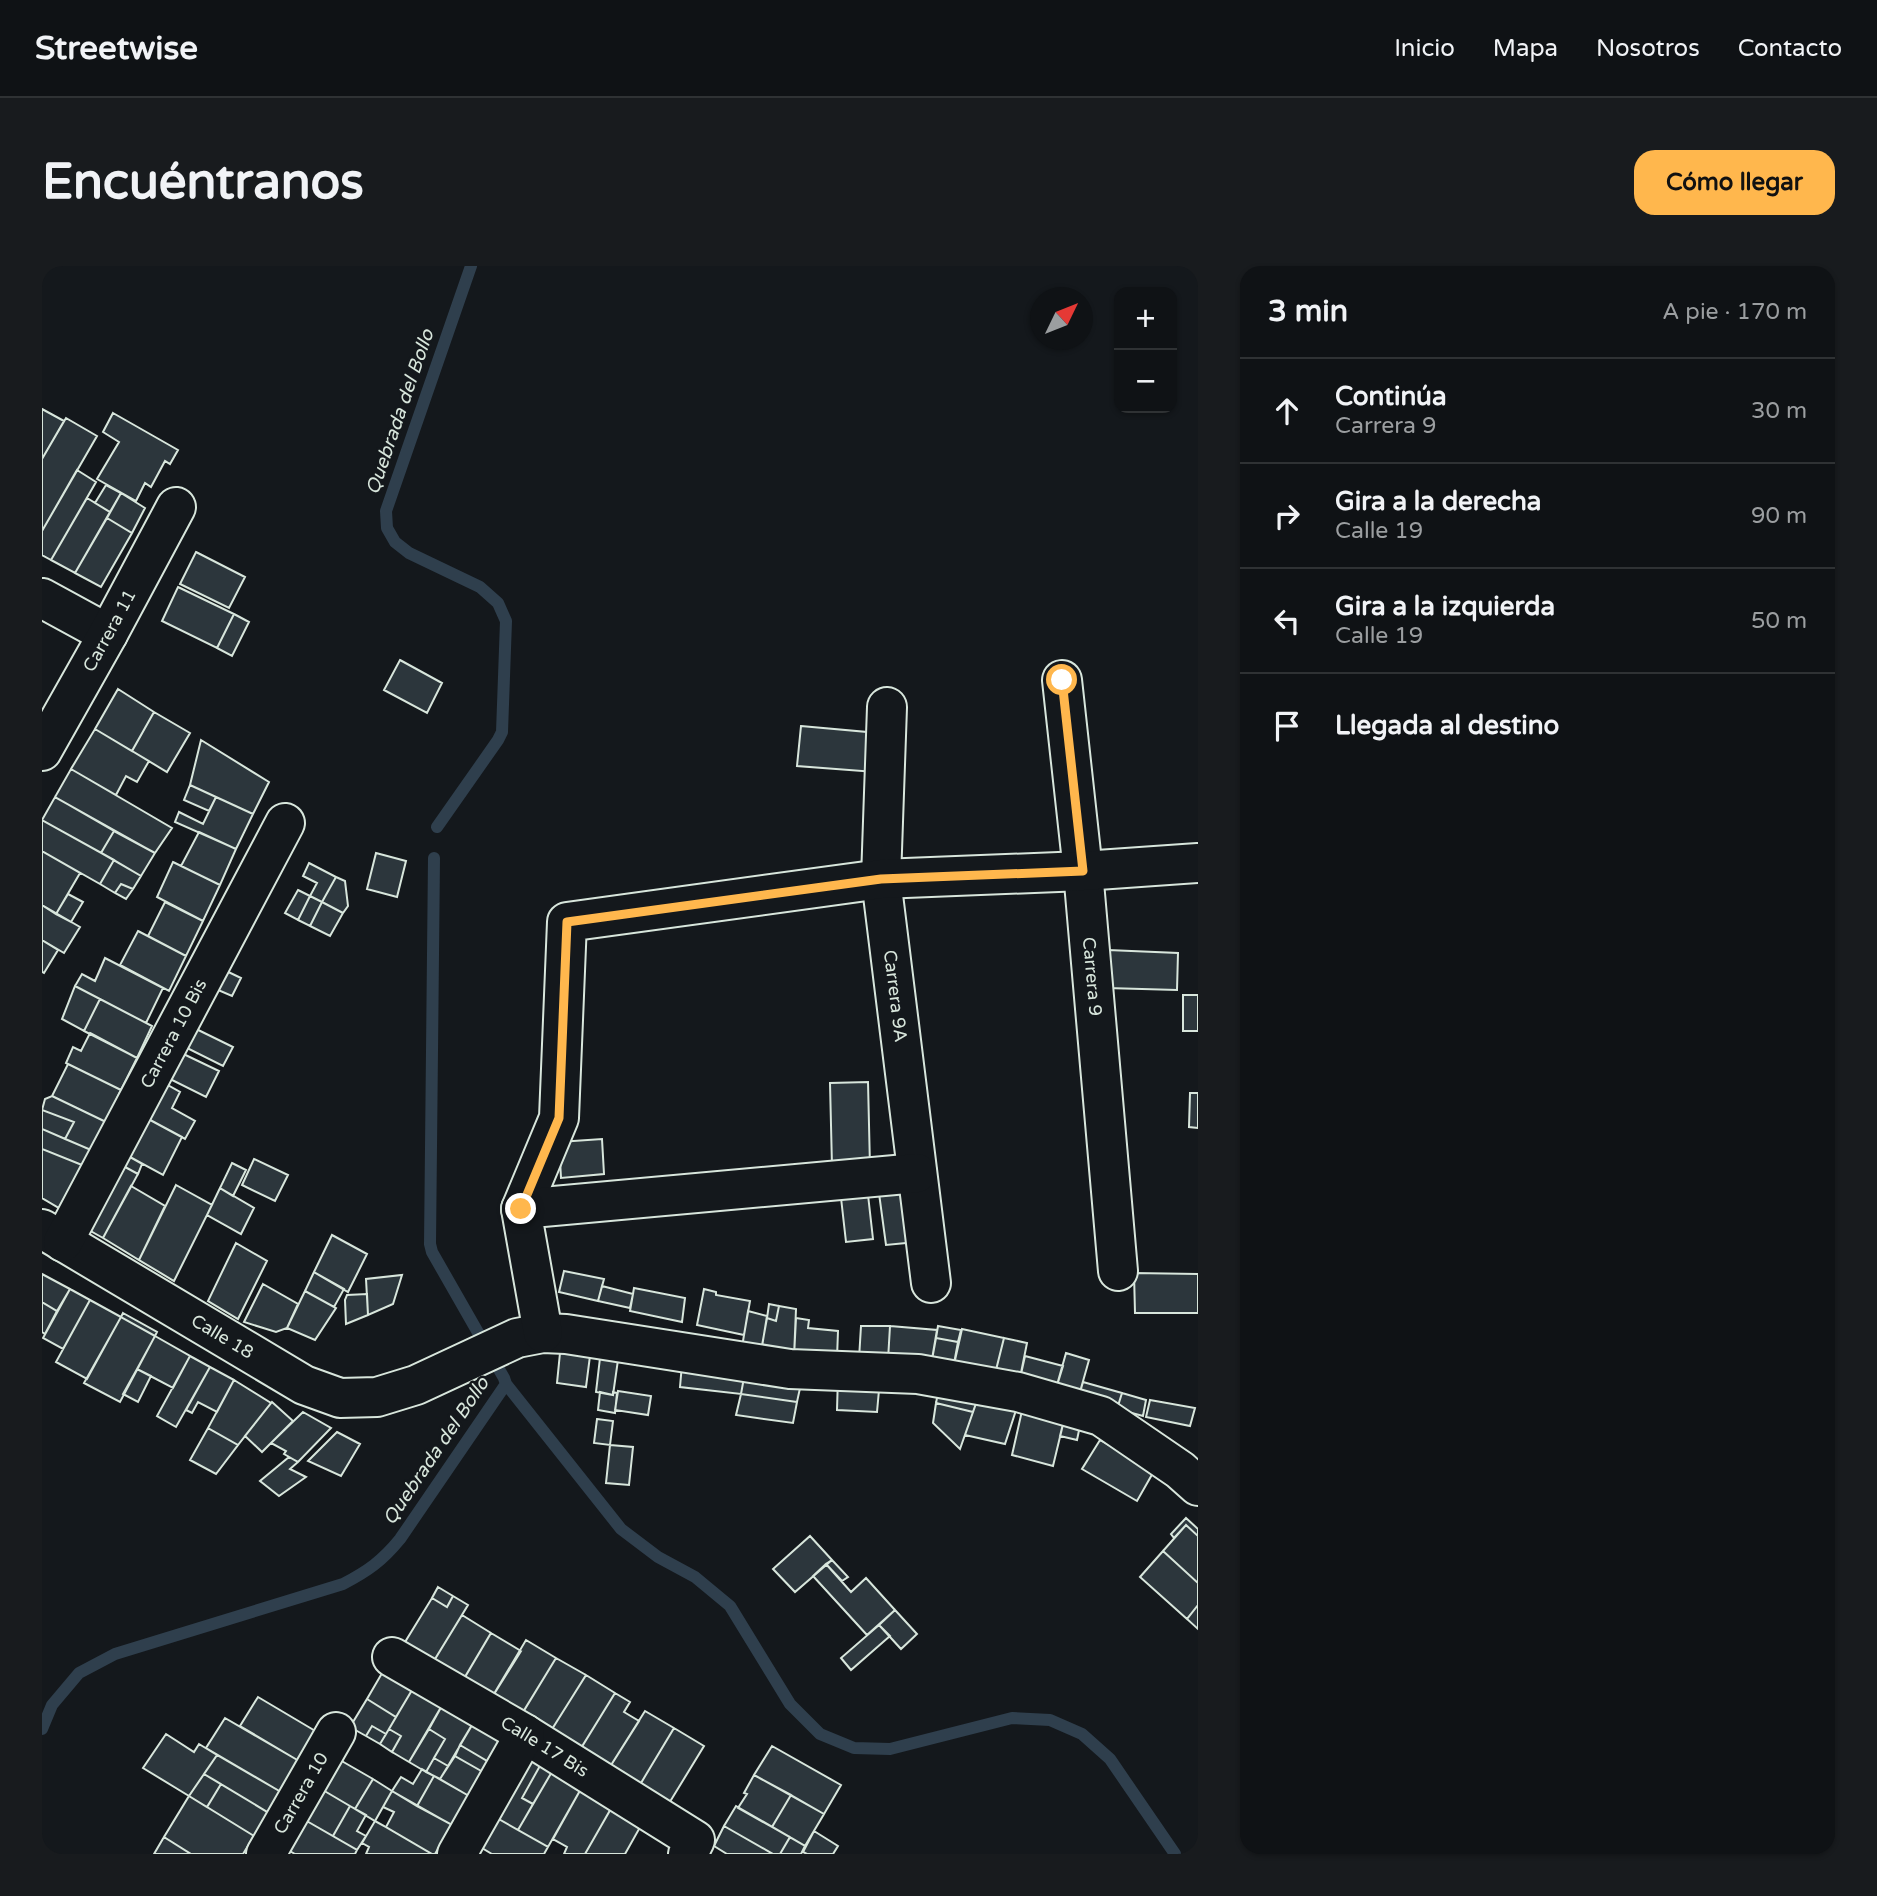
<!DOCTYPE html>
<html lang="es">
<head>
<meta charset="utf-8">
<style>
  :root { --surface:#0f1215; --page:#181b1e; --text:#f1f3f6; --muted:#9b9ea0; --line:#2f3234; --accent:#ffb74d }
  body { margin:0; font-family:"Varela Round",sans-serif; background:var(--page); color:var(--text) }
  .controls { position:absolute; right:21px; top:21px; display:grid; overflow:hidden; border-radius:14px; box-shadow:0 2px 5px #0004 }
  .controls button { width:63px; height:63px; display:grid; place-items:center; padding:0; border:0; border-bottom:2px solid var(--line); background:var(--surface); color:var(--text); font:35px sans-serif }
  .compass { position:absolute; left:988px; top:21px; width:63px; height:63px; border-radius:50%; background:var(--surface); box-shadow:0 2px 5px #0004; rotate:47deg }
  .stop { position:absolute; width:21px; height:21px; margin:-16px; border:5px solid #ffb74d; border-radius:50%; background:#fff }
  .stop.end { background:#ffb74d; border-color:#fff; box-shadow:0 2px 7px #0008 }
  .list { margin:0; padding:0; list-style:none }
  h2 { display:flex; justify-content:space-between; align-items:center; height:91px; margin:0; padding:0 28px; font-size:30px }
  h2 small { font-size:23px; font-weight:400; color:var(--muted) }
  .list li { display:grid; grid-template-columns:46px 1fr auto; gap:21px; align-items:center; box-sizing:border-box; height:105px; padding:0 28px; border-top:2px solid var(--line) }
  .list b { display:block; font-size:26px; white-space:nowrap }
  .list p { margin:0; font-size:23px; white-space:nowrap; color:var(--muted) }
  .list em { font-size:23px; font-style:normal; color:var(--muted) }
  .icon { flex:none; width:38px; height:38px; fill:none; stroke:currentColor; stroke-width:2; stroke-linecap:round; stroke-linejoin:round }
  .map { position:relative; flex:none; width:1156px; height:1588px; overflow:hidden; border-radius:21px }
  header { display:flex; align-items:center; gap:42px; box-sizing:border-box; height:98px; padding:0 35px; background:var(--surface); border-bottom:2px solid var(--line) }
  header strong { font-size:33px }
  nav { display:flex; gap:38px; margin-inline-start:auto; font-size:24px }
  .intro { display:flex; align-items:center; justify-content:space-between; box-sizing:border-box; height:168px; padding:0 42px }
  h1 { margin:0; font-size:49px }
  .button { padding:18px 32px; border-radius:21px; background:var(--accent); color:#111; font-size:24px; font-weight:700 }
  main { display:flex; gap:42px; padding:0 42px }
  aside { flex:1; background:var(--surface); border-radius:21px; box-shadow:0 2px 5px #0004 }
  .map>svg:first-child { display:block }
</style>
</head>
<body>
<header>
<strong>Streetwise</strong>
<nav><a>Inicio</a><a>Mapa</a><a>Nosotros</a><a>Contacto</a></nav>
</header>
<div class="intro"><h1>Encuéntranos</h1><a class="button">Cómo llegar</a></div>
<main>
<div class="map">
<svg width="1156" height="1588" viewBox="0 0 1156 1588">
  <rect width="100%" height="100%" fill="#14181c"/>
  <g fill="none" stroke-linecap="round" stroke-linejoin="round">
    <!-- stream -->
    <path stroke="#2f3f4d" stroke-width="12" d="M 395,561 L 456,474 L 460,466 L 464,355 L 456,337 L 438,321 L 367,287 L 353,276 L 345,262 L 344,245 L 429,0
      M 464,1118 L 579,1263 L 616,1291 L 653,1311 L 688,1340 L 748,1438 L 778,1468 L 812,1482 L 848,1483 L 970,1452 L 1008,1454 L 1040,1468 L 1068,1493 L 1133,1588
      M 0,1463 L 10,1439 L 37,1407 L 73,1388 L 301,1318 C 326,1305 340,1295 358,1273 L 464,1118 L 462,1112 L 390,986 L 388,978 L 392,592"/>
  </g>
  <!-- building -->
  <path fill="#2c363c" stroke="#d8e6dc" stroke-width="2" d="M 0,143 L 22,155 L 0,193 Z
    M 71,147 L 136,184 L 128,198 L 123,195 L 109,221 L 103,217 L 94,235 L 55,213 L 77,176 L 61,166 Z
    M 24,152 L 55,170 L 0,265 L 0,193 Z
    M 35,204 L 54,216 L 9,294 L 0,289 L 0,265 Z
    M 64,219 L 79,227 L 68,246 L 53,237 Z
    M 79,227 L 103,242 L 90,267 L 65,252 Z
    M 45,232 L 68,246 L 33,307 L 9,294 Z
    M 65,252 L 90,267 L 59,321 L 33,307 Z
    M 154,286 L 203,311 L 187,342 L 138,318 Z
    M 136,321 L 192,348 L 175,382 L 120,355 Z
    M 192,348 L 207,356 L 190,390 L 175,382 Z
    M 358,394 L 400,417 L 385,447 L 342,424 Z
    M 76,423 L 112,446 L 90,485 L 53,463 Z
    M 112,446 L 148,467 L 125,506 L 90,485 Z
    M 759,460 L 836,467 L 833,506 L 755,500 Z
    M 53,463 L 107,495 L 95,516 L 84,510 L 74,529 L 29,503 Z
    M 159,474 L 227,516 L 211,548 L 148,519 Z
    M 29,503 L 130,562 L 113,587 L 13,531 Z
    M 148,519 L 174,531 L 167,545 L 142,534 Z
    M 13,531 L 72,565 L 59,587 L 0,554 Z
    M 174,531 L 211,548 L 194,583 L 133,556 L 137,546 L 161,558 Z
    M 0,554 L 72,594 L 58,618 L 0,585 Z
    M 72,565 L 113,587 L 99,610 L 59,587 Z
    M 157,566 L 194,583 L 178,619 L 139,600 Z
    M 0,585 L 38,607 L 14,648 L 0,639 Z
    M 334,587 L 364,595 L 355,631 L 325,623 Z
    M 72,594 L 99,610 L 91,623 L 79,618 L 73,627 L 58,618 Z
    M 131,596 L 178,619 L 161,655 L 115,631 Z
    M 267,597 L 294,611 L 280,636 L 268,630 L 275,617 L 261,610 Z
    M 294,611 L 303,615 L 306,640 L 301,647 L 280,636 Z
    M 79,618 L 91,623 L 84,633 L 73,627 Z
    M 256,624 L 268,630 L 256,654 L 243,647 Z
    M 26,628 L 41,636 L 29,656 L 14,648 Z
    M 268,630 L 280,636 L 268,660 L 256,654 Z
    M 123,636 L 161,655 L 144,690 L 106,670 Z
    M 280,636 L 301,647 L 288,670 L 268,660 Z
    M 0,639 L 38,661 L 22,687 L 0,674 Z
    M 96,665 L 144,690 L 127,725 L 78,699 Z
    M 0,674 L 16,684 L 2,707 L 0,706 Z
    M 1066,684 L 1136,687 L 1135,724 L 1065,722 Z
    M 63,692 L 121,722 L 104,757 L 33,720 L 40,708 L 53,715 Z
    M 178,702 L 199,712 L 190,730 L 169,721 Z
    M 33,720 L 58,733 L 42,765 L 20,753 Z
    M 1141,729 L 1156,729 L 1156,765 L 1141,765 Z
    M 58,733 L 110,760 L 95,792 L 42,765 Z
    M 144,758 L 191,781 L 181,800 L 135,777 Z
    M 48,767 L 95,792 L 79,824 L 24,797 L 31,781 L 39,785 Z
    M 131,783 L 177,805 L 164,831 L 118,808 Z
    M 26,798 L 79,824 L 64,856 L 10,830 Z
    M 115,813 L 138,826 L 130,842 L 153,855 L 143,873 L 97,848 Z
    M 826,816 L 828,901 L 790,901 L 788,817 Z
    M 1148,827 L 1156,827 L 1156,862 L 1147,861 Z
    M 10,830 L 64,856 L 49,884 L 23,873 L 32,856 L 0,844 L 3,833 Z
    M 0,844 L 32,856 L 23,873 L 0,863 Z
    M 97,848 L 140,871 L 121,909 L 77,885 Z
    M 0,863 L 49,884 L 40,899 L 0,883 Z
    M 560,873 L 562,908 L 519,912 L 517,876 Z
    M 0,883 L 40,899 L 17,942 L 0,932 Z
    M 77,885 L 100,898 L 96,908 L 72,895 Z
    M 212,893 L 246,909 L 233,935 L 200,919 Z
    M 72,895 L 96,908 L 61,972 L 38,959 Z
    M 190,897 L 204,904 L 191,930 L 178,922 Z
    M 866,916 L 874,976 L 844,979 L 836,920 Z
    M 134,919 L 170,939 L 132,1015 L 97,994 Z
    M 89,920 L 123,940 L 97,994 L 61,972 Z
    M 825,920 L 831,973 L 804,976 L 798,923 Z
    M 178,922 L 212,942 L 199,968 L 165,949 Z
    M 290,969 L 325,988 L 306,1026 L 272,1006 Z
    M 194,977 L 225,995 L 196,1053 L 166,1035 Z
    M 522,1005 L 562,1013 L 556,1035 L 517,1026 Z
    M 272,1006 L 302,1023 L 292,1041 L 263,1025 Z
    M 1092,1007 L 1156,1008 L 1156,1047 L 1093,1047 Z
    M 0,1008 L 28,1023 L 15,1045 L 0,1036 Z
    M 360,1009 L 351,1038 L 326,1049 L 324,1013 Z
    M 221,1018 L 256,1038 L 245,1062 L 234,1066 L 202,1056 Z
    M 560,1020 L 591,1028 L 588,1042 L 556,1035 Z
    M 592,1022 L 643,1032 L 640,1056 L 588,1045 Z
    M 28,1023 L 48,1034 L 21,1083 L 1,1072 Z
    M 662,1023 L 674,1026 L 674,1029 L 708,1035 L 702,1069 L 655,1059 Z
    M 263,1025 L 294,1042 L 273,1074 L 245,1062 Z
    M 325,1028 L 326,1049 L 304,1058 L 303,1034 L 305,1029 Z
    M 48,1034 L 79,1051 L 45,1113 L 14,1096 Z
    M 0,1036 L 15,1045 L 3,1068 L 0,1066 Z
    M 727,1038 L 737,1040 L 734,1055 L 725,1052 Z
    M 737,1040 L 754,1043 L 752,1091 L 719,1085 L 725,1052 L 734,1055 Z
    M 706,1045 L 725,1050 L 719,1087 L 699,1087 Z
    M 81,1047 L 115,1066 L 113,1070 L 79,1051 Z
    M 79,1051 L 113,1070 L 78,1136 L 42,1117 Z
    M 754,1052 L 767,1054 L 766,1062 L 796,1065 L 795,1092 L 752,1091 Z
    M 819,1060 L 848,1060 L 846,1094 L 817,1093 Z
    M 848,1060 L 895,1064 L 889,1099 L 846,1094 Z
    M 896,1060 L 919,1064 L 916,1076 L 894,1072 Z
    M 920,1063 L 962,1072 L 952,1112 L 911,1103 Z
    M 113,1070 L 148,1090 L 131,1122 L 95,1103 Z
    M 894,1072 L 916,1076 L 911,1103 L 889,1099 Z
    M 962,1072 L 985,1077 L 977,1117 L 952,1112 Z
    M 518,1087 L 548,1090 L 544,1121 L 515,1117 Z
    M 1024,1087 L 1047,1094 L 1036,1133 L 1013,1126 Z
    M 148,1090 L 168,1101 L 134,1161 L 115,1150 Z
    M 983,1090 L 1021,1100 L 1013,1126 L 977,1117 Z
    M 558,1092 L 576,1094 L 571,1129 L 554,1126 Z
    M 640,1098 L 703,1106 L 699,1128 L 638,1121 Z
    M 168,1101 L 192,1114 L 175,1146 L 156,1136 L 150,1147 L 144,1144 Z
    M 95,1103 L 109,1110 L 96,1136 L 81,1128 Z
    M 703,1106 L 760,1113 L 755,1136 L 699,1128 Z
    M 796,1110 L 838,1113 L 835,1146 L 795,1144 Z
    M 192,1114 L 229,1137 L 196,1179 L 166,1162 Z
    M 1041,1116 L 1080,1127 L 1075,1143 L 1036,1133 Z
    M 898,1117 L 938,1126 L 931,1146 L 894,1137 Z
    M 576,1125 L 609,1130 L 606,1149 L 573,1144 Z
    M 558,1126 L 571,1129 L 571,1126 L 575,1127 L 573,1147 L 556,1144 Z
    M 938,1126 L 977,1135 L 963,1178 L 923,1169 Z
    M 1080,1127 L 1104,1134 L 1101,1150 L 1075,1143 Z
    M 699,1128 L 755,1136 L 751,1157 L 694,1149 Z
    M 1108,1134 L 1153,1142 L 1148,1160 L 1104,1151 Z
    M 230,1136 L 251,1155 L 220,1186 L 203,1170 Z
    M 982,1136 L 1024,1146 L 1011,1200 L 970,1189 Z
    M 894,1137 L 931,1146 L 918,1183 L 891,1157 Z
    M 261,1146 L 289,1162 L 256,1196 L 242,1188 L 244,1185 L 229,1177 Z
    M 1024,1146 L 1040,1150 L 1035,1174 L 1018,1170 Z
    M 555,1153 L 571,1155 L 568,1179 L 552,1177 Z
    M 166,1162 L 196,1179 L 174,1208 L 148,1194 Z
    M 295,1166 L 318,1178 L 299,1210 L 266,1195 Z
    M 1058,1174 L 1112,1205 L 1095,1235 L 1040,1203 Z
    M 568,1179 L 591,1181 L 587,1219 L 564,1217 Z
    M 247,1191 L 256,1196 L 248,1203 L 264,1211 L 237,1230 L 218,1215 Z
    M 1144,1252 L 1156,1263 L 1156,1270 L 1144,1259 L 1132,1272 L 1129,1268 Z
    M 1144,1259 L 1156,1270 L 1156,1317 L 1121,1285 Z
    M 768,1270 L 790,1294 L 753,1326 L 731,1303 Z
    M 1121,1285 L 1156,1317 L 1156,1339 L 1145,1353 L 1098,1311 Z
    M 790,1294 L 806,1311 L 800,1315 L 784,1298 Z
    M 784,1298 L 809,1326 L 824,1312 L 853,1344 L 825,1369 L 771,1310 Z
    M 396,1321 L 411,1330 L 405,1341 L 390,1332 Z
    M 411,1330 L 426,1339 L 390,1398 L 360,1381 L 390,1332 L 405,1341 Z
    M 1156,1339 L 1156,1363 L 1145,1353 Z
    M 853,1344 L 875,1368 L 859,1383 L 837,1359 Z
    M 420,1349 L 449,1367 L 420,1416 L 390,1398 Z
    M 837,1359 L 848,1370 L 809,1404 L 799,1392 Z
    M 449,1367 L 479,1385 L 449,1433 L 420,1416 Z
    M 484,1374 L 514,1392 L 478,1451 L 449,1433 Z
    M 514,1392 L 544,1409 L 507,1468 L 478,1451 Z
    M 343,1402 L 373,1419 L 354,1451 L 325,1433 Z
    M 544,1409 L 573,1427 L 536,1487 L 507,1468 Z
    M 373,1419 L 402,1436 L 367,1496 L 350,1486 L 359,1470 L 347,1463 Z
    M 573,1427 L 588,1436 L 582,1446 L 597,1455 L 566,1504 L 536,1487 Z
    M 216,1431 L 275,1466 L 257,1495 L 198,1460 Z
    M 325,1433 L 354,1451 L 344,1468 L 330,1460 L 324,1470 L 308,1461 Z
    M 402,1436 L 433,1454 L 406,1500 L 392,1492 L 403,1473 L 387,1463 Z
    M 603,1445 L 632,1462 L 596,1522 L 566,1504 Z
    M 183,1452 L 257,1495 L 239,1526 L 164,1482 Z
    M 433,1454 L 461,1471 L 447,1496 L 418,1479 Z
    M 330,1460 L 344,1468 L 338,1478 L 324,1470 Z
    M 632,1462 L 662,1480 L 626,1539 L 596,1522 Z
    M 347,1463 L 359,1470 L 350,1486 L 338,1478 Z
    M 387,1463 L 403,1473 L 384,1506 L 367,1496 Z
    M 124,1468 L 152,1486 L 157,1478 L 175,1489 L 147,1530 L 101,1502 Z
    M 418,1479 L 447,1496 L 441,1506 L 413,1490 Z
    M 730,1480 L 799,1519 L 782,1548 L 712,1509 Z
    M 481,1488 L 499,1498 L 480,1532 L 491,1538 L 476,1564 L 446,1547 Z
    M 175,1489 L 239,1526 L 227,1547 L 162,1508 Z
    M 291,1490 L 331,1513 L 313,1543 L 274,1520 Z
    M 413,1490 L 441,1506 L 427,1530 L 398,1513 Z
    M 392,1492 L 406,1500 L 398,1513 L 384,1506 Z
    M 499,1498 L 511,1504 L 491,1538 L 480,1532 Z
    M 380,1503 L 392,1510 L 375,1540 L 350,1525 L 359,1511 L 371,1518 Z
    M 511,1504 L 540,1521 L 506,1581 L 476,1564 Z
    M 162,1508 L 179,1518 L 165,1541 L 147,1530 Z
    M 712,1509 L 749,1529 L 730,1561 L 696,1542 L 705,1528 L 702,1527 Z
    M 392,1510 L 427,1530 L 410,1559 L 375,1540 Z
    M 331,1513 L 350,1525 L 333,1555 L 313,1543 Z
    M 179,1518 L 227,1547 L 212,1570 L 165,1541 Z
    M 274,1520 L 308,1540 L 291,1570 L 256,1550 Z
    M 540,1521 L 571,1539 L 543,1588 L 522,1588 L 525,1581 L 511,1573 Z
    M 350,1525 L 410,1559 L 393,1588 L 390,1588 L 344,1561 L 352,1546 L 341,1541 Z
    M 749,1529 L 782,1548 L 763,1580 L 730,1561 Z
    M 147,1530 L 212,1570 L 201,1588 L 149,1588 L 122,1571 Z
    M 571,1539 L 601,1556 L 583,1588 L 543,1588 Z
    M 308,1540 L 324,1549 L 315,1565 L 324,1570 L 315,1584 L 291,1570 Z
    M 694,1540 L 748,1571 L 738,1588 L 731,1588 L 682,1560 Z
    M 446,1547 L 506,1581 L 502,1588 L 450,1588 L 430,1576 Z
    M 256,1550 L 315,1584 L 313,1588 L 253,1588 L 239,1580 Z
    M 333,1555 L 344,1561 L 390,1588 L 324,1588 L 327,1581 L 320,1577 Z
    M 682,1560 L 731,1588 L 685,1588 L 672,1580 Z
    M 772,1565 L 796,1580 L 791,1588 L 765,1588 L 761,1586 Z
    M 122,1571 L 149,1588 L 112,1588 Z
    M 748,1571 L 763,1580 L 759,1588 L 738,1588 Z"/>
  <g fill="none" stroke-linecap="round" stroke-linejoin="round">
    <!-- minor casing -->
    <g stroke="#d8e6dc" stroke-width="42">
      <g id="minor">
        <path d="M 0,332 L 66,368"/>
        <path id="s1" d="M 1020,414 L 1041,605 L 1076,1005"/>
        <path id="s2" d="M 845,441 L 839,613 L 889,1017"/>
        <path id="s3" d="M 0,485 L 66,368 L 134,241"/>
        <path d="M 479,943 L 517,852 L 525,656 L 839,613 L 1041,605 L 1156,597"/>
        <path id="s4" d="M 0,963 L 262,1119 L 298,1132 L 335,1131 L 374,1119 L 475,1072 L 501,1067 L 524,1068 L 748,1103 L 876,1108 L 976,1126 L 1059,1150 L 1138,1204 L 1156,1220"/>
        <path id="s5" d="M 21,976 L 243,557"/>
        <path d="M 501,1067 L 479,943 L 875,907"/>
        <path id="s6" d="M 350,1391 L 483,1468 L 653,1574 L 646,1588"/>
        <path id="s7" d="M 224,1588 L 294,1466"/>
        <path d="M 415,1588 L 483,1468"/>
      </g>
    </g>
    <!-- minor -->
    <use href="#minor" stroke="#14181c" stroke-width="38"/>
  </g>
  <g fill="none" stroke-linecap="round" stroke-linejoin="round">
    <!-- route -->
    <path stroke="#ffb74d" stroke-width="9" d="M 479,943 L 517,852 L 525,656 L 839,613 L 1041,605 L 1020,414"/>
  </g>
  <g text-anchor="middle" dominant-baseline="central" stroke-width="5" stroke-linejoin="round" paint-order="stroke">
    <!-- street labels -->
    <g font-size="18" fill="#d8e6dc" stroke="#14181c">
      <text stroke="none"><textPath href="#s3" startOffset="138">Carrera 11</textPath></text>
      <text stroke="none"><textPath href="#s1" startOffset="298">Carrera 9</textPath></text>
      <text stroke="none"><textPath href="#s2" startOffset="290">Carrera 9A</textPath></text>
      <text stroke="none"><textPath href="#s5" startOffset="236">Carrera 10 Bis</textPath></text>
      <text stroke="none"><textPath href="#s4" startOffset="210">Calle 18</textPath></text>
      <text stroke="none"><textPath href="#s6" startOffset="177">Calle 17 Bis</textPath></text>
      <text stroke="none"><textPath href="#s7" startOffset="70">Carrera 10</textPath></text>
    </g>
    <!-- water labels -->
    <g font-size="19" font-style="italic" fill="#d8e6dc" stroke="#14181c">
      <text transform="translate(358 146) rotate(-71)">Quebrada del Bollo</text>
      <text transform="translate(394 1185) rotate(-56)">Quebrada del Bollo</text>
    </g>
  </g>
</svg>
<div class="controls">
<button>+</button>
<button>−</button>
</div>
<svg class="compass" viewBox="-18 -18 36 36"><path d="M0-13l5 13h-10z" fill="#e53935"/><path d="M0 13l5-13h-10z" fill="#9b9ea0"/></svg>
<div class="stop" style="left:1020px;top:414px"></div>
<div class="stop end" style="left:479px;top:943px"></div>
</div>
<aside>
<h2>3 min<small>A pie · 170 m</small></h2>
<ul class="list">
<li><svg class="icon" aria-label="ahead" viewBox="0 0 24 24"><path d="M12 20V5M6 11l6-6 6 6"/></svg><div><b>Continúa</b><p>Carrera 9</p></div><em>30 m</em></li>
<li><svg class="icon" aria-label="right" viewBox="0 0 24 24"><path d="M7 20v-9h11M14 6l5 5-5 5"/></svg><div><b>Gira a la derecha</b><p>Calle 19</p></div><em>90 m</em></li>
<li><svg class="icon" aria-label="left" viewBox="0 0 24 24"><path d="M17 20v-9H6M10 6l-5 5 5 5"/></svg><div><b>Gira a la izquierda</b><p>Calle 19</p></div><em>50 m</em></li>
<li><svg class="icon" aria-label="arrive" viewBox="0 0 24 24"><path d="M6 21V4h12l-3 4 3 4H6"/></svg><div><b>Llegada al destino</b></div></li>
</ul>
</aside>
</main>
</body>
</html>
